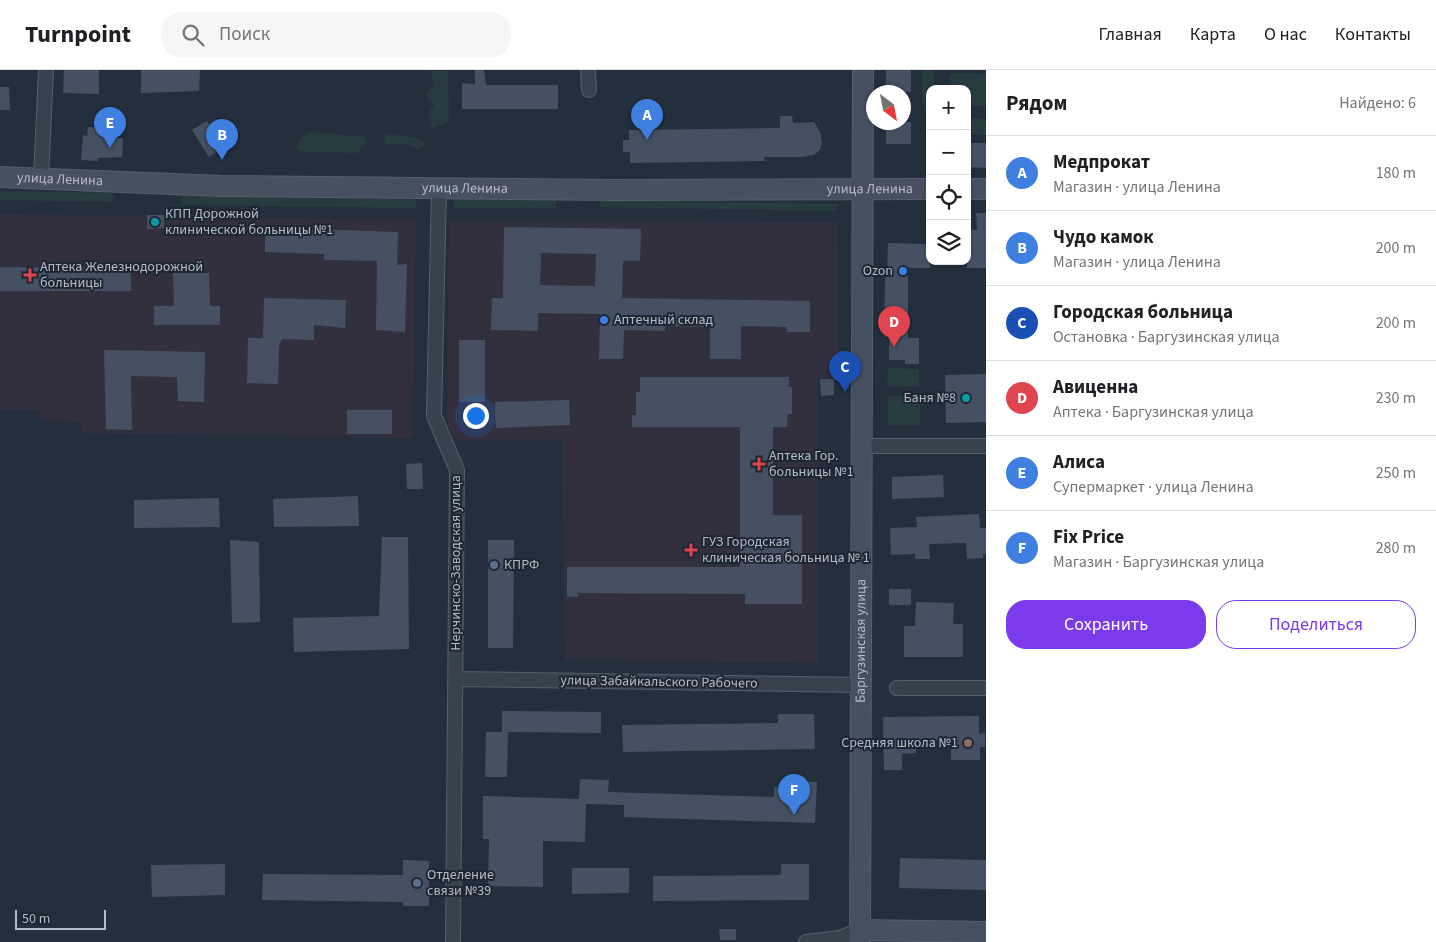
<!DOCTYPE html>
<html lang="ru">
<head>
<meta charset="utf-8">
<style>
  :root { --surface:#fff; --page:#f6f6f6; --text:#202124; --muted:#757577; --line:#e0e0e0; --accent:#7c3aed }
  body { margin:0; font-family:"Source Sans 3",sans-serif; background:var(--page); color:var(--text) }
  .controls { position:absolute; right:15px; top:15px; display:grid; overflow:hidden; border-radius:10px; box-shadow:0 1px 4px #0004 }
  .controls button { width:45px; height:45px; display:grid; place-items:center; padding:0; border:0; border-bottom:1px solid var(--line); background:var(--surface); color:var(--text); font:25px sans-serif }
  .compass { position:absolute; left:866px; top:15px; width:45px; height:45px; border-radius:50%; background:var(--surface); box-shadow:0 1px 4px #0004; rotate:148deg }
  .scale { position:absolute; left:15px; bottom:12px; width:91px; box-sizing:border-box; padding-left:5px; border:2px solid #b4bcc9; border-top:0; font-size:14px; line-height:18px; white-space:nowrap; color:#b4bcc9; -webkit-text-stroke:4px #1d2633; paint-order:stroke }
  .you { position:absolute; left:475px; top:345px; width:18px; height:18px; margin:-12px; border:4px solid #fff; border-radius:50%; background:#1a73e8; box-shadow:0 0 0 8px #1a73e833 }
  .badge { display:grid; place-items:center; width:32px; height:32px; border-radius:50%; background:var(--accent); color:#fff; font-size:16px; font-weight:700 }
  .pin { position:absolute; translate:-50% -41px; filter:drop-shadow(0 1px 2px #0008) }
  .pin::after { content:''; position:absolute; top:26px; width:18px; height:15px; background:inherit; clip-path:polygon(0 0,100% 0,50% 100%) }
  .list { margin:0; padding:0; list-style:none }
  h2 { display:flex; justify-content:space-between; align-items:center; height:65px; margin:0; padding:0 20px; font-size:21px }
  h2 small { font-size:16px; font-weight:400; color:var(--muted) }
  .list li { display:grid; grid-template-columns:32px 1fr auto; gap:15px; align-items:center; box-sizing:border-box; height:75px; padding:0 20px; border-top:1px solid var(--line) }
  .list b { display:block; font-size:19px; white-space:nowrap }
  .list p { margin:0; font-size:16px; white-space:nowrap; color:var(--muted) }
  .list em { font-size:16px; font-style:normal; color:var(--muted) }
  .actions { display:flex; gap:10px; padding:15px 20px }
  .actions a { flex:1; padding:11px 0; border:1px solid var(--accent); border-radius:20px; text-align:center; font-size:18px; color:var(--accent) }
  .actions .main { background:var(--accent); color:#fff }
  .icon { flex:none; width:28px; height:28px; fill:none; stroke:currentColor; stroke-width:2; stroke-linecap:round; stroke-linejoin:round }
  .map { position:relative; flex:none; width:986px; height:872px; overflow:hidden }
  header { display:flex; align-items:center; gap:30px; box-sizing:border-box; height:70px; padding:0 25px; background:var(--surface); border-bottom:1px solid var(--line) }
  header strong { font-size:24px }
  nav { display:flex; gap:28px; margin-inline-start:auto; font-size:18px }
  .search { width:350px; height:45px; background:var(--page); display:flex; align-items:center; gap:12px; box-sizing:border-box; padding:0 18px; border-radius:20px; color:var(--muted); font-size:19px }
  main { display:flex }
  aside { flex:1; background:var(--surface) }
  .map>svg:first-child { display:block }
</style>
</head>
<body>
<header>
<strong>Turnpoint</strong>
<div class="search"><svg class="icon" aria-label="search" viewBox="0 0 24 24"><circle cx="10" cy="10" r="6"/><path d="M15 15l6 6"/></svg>Поиск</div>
<nav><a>Главная</a><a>Карта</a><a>О нас</a><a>Контакты</a></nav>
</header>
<main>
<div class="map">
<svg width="986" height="872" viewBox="0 0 986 872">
  <rect width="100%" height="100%" fill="#242f3e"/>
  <!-- medical -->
  <path fill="#32303f" d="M 0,144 L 416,150 L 412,368 L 81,363 L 81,352 L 39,350 L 39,340 L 0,340 Z
    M 449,150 L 837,152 L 839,307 L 818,308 L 818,593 L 565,589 L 562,370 L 455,371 L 447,355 Z"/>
  <!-- green -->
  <path fill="#263c3f" d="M 431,0 L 448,0 L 449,51 L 432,59 C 429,50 427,43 434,35 L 428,30 L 427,22 L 434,15 Z
    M 922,0 L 934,0 L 934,19 L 930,19 L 930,55 L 922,31 Z
    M 952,3 L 986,4 L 986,36 L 967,36 L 967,19 L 949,19 L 950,6 Z
    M 967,48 L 986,49 L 986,65 L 967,64 Z
    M 310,62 L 366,67 L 366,75 L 357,83 L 307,82 L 296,79 L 300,69 Z
    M 386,64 L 419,68 L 426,75 L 418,79 L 407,74 L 387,75 L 383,69 Z
    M 0,121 L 113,123 L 113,132 L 0,130 Z
    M 182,126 L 416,129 L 416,138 L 182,135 Z
    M 454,128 L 556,129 L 556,138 L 454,138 Z
    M 600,130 L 838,134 L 837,141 L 599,137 Z
    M 888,298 L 919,299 L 919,317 L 887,316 Z
    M 888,326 L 920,326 L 920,355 L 888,356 Z"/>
  <!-- building -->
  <path fill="#455162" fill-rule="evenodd" d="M 64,0 L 99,0 L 99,24 L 63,23 Z
    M 141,0 L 200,0 L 199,21 L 141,23 Z
    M 475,0 L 484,0 L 486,15 L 558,15 L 558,39 L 462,39 L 462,13 L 475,14 Z
    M 886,0 L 911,0 L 911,22 L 886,22 Z
    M 0,17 L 9,17 L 10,40 L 0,40 Z
    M 780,46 L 792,46 L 793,53 L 814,52 L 820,62 L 822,72 L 820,80 L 814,85 L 803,87 L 764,87 L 765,91 L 630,93 L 630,82 L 623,82 L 623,70 L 629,70 L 629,60 L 780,58 Z
    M 207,51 L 223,78 L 209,87 L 192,60 Z
    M 886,52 L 911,52 L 911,74 L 886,74 Z
    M 88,57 L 117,58 L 116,68 L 123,68 L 122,87 L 98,88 L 98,91 L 81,90 L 83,65 L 87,66 Z
    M 967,73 L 986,73 L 986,98 L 967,97 Z
    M 976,143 L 986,143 L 986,198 L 967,198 L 967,160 L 977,160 Z
    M 147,145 L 164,145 L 164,158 L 147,159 Z
    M 504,157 L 641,159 L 640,191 L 623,191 L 622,228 L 810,231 L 810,262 L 787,262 L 786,257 L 741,256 L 741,289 L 710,289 L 710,257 L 665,256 L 665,261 L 624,260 L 623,289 L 599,289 L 600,244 L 538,243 L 538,261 L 491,260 L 492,228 L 503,228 ZM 541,183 L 596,184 L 595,216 L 540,215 Z
    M 265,158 L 309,158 L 309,159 L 398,162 L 397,195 L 407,194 L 405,262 L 376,260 L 377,191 L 324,190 L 324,184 L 265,182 Z
    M 888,173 L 930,174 L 930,198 L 908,198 L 908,268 L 919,268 L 919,294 L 905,294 L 905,290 L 889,290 L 889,267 L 884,267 L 885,206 L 887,206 Z
    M 0,197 L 131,198 L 131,221 L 0,221 Z
    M 173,203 L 209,203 L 210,236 L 220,236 L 220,255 L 154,255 L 154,236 L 174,236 Z
    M 264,228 L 346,230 L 345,258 L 314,255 L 314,270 L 282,269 L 279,276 L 278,314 L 247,313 L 248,268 L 263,268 Z
    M 459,270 L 485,270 L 485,332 L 459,332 Z
    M 104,280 L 205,282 L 204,332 L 178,331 L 177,307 L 131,306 L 132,360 L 106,359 Z
    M 986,304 L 986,352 L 946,353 L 945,305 Z
    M 640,307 L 789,307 L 789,317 L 792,317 L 792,344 L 788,344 L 787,357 L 773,357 L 773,445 L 802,445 L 802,534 L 745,534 L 745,524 L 578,523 L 578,527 L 567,527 L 567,497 L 740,497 L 740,357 L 632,357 L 632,345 L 636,345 L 636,322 L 640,322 Z
    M 820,309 L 834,309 L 834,325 L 821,326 Z
    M 569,330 L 570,355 L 496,358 L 495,332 Z
    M 347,340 L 392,340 L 392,364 L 347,364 Z
    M 422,393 L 423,419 L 407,419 L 406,394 Z
    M 943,405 L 944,427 L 892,429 L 892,407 Z
    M 358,426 L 359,456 L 274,457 L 273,429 Z
    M 219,428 L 220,457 L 134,458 L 134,430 Z
    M 979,444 L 980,458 L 986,458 L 986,484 L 983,484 L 983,488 L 967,489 L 966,473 L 929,474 L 930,489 L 915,489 L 915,484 L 891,485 L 890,458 L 917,457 L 916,447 Z
    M 382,467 L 408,467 L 409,579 L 294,582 L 293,548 L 379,546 Z
    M 230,470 L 259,472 L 260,552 L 232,553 Z
    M 488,470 L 514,470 L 513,578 L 488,578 Z
    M 889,519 L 911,519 L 911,535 L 889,535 Z
    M 916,532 L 954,533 L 953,554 L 963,554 L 963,587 L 904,587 L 904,556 L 915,556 Z
    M 502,641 L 601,642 L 601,663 L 502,662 Z
    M 778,644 L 814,644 L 815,679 L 623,682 L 622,655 L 778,653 Z
    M 979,646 L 979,664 L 985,663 L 985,677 L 980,677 L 980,690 L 951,690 L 951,670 L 916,670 L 916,683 L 902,684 L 902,700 L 884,700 L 883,647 Z
    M 486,662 L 508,662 L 507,707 L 485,707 Z
    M 580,709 L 609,710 L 608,722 L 774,727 L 774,717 L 782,717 L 782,711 L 817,712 L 815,753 L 624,747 L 624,735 L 586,734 L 585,772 L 543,771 L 543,817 L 488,816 L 489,769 L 483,769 L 483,726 L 579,729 Z
    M 900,788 L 986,790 L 986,820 L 899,818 Z
    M 403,790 L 429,791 L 429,836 L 403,836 L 403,832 L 262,830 L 263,804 L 403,805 Z
    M 225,794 L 225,825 L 152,827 L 151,795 Z
    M 781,794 L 809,794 L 809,830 L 653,831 L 653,806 L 781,805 Z
    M 572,798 L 629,798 L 629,823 L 572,824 Z
    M 719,859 L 736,859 L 736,870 L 720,870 Z"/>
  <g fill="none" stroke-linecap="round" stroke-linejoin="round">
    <!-- minor casing -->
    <g stroke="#565f6c" stroke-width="16">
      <path id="minor" d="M 588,0 L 589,20
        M 41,108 L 46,0
        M 439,118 L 434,346 L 457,400 L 453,872
        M 862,376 L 986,376
        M 456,609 L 861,615
        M 897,618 L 986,618
        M 806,872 L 840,868 L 860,860"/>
    </g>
    <!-- secondary casing -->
    <g stroke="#565f6c" stroke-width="22">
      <g id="secondary">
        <path id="s1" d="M 0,107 L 220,116 L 616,120 L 930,119"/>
        <path d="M 967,119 L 986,119"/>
        <path d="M 860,860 L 986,862"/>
        <path id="s2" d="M 860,872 L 863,0"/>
      </g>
    </g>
    <!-- minor -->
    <use href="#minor" stroke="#38414e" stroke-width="14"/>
    <!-- secondary -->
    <use href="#secondary" stroke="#465061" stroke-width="20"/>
  </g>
  <!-- markers -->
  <g fill="#0f9aa8" stroke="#1d2633" stroke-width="2">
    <circle cx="155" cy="152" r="5"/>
    <circle cx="966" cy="328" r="5"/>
  </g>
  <g fill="#3f7fe0" stroke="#1d2633" stroke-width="2">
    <circle cx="903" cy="201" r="5"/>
    <circle cx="604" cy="250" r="5"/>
  </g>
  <g fill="#e0444e" stroke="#1d2633" stroke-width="2">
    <path d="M27.5 197.5h5v5h5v5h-5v5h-5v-5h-5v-5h5z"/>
    <path d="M756.5 386.5h5v5h5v5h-5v5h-5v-5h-5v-5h5z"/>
    <path d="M688.5 472.5h5v5h5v5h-5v5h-5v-5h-5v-5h5z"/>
  </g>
  <g fill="#5c6f8a" stroke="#1d2633" stroke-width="2">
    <circle cx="494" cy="495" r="5"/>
    <circle cx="417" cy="813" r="5"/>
  </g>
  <circle fill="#8d6e63" stroke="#1d2633" stroke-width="2" cx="968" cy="673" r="5"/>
  <g text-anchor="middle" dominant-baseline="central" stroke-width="4" stroke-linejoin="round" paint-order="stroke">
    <!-- street labels -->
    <g font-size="14" fill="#b4bcc9" stroke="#1d2633">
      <text stroke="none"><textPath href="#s1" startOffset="60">улица Ленина</textPath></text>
      <text stroke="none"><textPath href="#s1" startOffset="465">улица Ленина</textPath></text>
      <text stroke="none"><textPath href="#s1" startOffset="870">улица Ленина</textPath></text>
      <text transform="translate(456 493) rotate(-90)">Нерчинско-Заводская улица</text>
      <text stroke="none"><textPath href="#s2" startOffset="301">Баргузинская улица</textPath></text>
      <text transform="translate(659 612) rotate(1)">улица Забайкальского Рабочего</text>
    </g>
    <!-- poi labels -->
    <g font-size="14" fill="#b4bcc9" stroke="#1d2633" text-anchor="start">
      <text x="165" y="144">КПП Дорожной<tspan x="165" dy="16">клинической больницы №1</tspan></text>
      <text x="40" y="197">Аптека Железнодорожной<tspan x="40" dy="16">больницы</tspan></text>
      <text x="893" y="201" text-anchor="end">Ozon</text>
      <text x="614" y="250">Аптечный склад</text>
      <text x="956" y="328" text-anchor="end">Баня №8</text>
      <text x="769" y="386">Аптека Гор.<tspan x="769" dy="16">больницы №1</tspan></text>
      <text x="702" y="472">ГУЗ Городская<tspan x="702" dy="16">клиническая больница № 1</tspan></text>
      <text x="504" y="495">КПРФ</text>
      <text x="958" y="673" text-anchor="end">Средняя школа №1</text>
      <text x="427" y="805">Отделение<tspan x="427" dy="16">связи №39</tspan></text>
    </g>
  </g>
</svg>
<div class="controls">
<button>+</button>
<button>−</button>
<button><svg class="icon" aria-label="locate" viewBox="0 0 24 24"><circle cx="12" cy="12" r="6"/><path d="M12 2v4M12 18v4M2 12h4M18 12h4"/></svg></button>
<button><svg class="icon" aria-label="layers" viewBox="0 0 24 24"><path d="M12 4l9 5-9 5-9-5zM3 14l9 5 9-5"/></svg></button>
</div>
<svg class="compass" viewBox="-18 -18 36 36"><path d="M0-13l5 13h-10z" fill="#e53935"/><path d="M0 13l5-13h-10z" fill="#757577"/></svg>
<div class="scale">50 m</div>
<div class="you"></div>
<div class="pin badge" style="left:647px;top:70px;background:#3f7fe0">A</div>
<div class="pin badge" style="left:222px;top:90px;background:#3f7fe0">B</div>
<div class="pin badge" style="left:845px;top:322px;background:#1a4fb4">C</div>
<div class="pin badge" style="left:894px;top:277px;background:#e0444e">D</div>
<div class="pin badge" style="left:110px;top:78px;background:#3f7fe0">E</div>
<div class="pin badge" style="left:794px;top:745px;background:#3f7fe0">F</div>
</div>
<aside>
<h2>Рядом<small>Найдено: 6</small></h2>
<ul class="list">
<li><span class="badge" style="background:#3f7fe0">A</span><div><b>Медпрокат</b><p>Магазин · улица Ленина</p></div><em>180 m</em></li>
<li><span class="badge" style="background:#3f7fe0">B</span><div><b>Чудо камок</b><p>Магазин · улица Ленина</p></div><em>200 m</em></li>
<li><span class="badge" style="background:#1a4fb4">C</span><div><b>Городская больница</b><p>Остановка · Баргузинская улица</p></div><em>200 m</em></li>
<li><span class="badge" style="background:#e0444e">D</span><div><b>Авиценна</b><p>Аптека · Баргузинская улица</p></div><em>230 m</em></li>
<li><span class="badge" style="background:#3f7fe0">E</span><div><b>Алиса</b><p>Супермаркет · улица Ленина</p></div><em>250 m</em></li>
<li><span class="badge" style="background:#3f7fe0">F</span><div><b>Fix Price</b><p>Магазин · Баргузинская улица</p></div><em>280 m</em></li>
</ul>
<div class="actions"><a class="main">Сохранить</a><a>Поделиться</a></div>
</aside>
</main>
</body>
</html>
